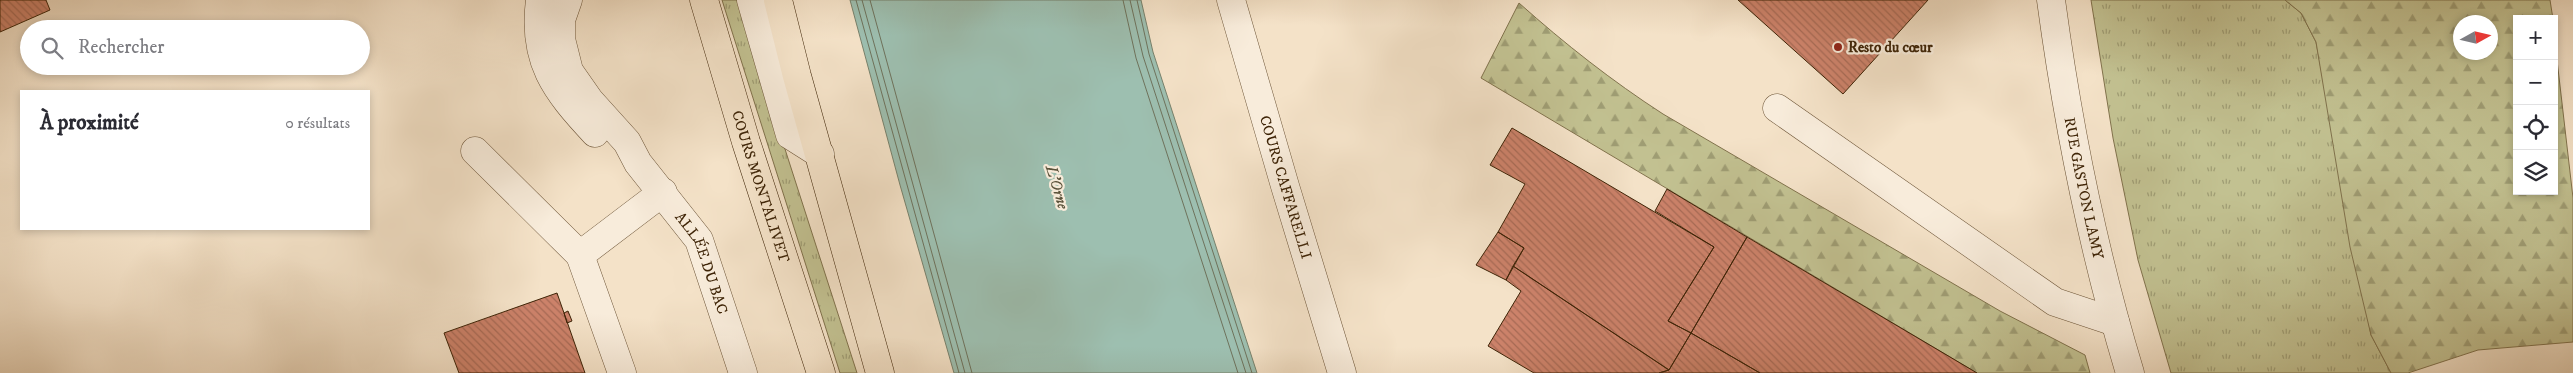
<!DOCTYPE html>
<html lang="fr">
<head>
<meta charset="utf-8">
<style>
  :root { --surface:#fff; --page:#f2f2f3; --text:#2b2b33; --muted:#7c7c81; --line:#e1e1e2 }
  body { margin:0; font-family:"IM FELL DW Pica",serif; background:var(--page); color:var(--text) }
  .controls { position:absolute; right:15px; top:15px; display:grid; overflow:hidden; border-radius:0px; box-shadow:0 2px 8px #0003 }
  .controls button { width:45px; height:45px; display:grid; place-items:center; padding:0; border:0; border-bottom:1px solid var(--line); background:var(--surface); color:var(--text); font:25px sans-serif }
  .compass { position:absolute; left:2453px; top:15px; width:45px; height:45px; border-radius:50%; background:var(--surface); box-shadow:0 2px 8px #0003; rotate:82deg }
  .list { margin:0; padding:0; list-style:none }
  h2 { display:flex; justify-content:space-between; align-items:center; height:65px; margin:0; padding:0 20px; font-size:21px }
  h2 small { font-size:16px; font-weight:400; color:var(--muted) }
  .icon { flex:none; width:28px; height:28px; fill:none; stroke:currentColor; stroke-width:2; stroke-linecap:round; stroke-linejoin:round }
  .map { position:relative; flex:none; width:2573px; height:373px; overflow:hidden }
  .search { position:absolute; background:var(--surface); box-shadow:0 2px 8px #0003; left:20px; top:20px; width:350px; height:55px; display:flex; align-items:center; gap:12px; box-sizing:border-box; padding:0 18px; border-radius:28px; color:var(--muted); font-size:19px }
  .panel { position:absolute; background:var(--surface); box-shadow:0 2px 8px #0003; left:20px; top:90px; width:350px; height:140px; border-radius:0px }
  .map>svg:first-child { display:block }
</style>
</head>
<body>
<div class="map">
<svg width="2573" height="373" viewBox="0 0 2573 373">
  <defs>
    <pattern id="grass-tufts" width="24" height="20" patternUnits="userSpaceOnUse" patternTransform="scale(1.25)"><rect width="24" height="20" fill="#c2c191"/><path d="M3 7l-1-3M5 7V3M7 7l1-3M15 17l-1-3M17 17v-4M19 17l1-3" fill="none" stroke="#9f9d74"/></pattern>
    <pattern id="forest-firs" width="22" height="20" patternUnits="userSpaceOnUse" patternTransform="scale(1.25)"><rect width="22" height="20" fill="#c2c191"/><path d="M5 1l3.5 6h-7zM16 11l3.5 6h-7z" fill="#9f9d74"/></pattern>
    <pattern id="building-back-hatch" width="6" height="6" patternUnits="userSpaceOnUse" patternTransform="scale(1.25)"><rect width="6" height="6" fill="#cc826a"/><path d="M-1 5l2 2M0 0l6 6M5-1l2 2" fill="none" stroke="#a76a55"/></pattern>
  </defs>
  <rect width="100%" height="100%" fill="#f4e2c8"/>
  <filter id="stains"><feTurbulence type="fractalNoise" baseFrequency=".004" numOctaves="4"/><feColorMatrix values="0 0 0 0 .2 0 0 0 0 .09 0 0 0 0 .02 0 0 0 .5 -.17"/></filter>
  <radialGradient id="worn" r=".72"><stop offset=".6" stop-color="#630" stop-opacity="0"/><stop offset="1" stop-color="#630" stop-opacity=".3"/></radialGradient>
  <!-- grass -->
  <path fill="url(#grass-tufts)" stroke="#80724c" d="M 722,0 L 741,0 L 766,90 L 857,373 L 840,373 Z
    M 2091,0 L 2285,0 L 2301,13 L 2316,42 L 2371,335 L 2391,373 L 2171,373 L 2138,260 L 2113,138 Z"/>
  <!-- forest -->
  <path fill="url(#forest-firs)" stroke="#80724c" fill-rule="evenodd" d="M 2285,0 L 2550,0 L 2553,19 L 2517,19 L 2517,191 L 2554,191 L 2554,34 L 2573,198 L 2573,342 L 2478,350 L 2408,373 L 2391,373 L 2371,335 L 2350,247 L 2316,42 L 2301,13 ZM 2460,22 L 2490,22 L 2490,52 L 2460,52 Z
    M 1519,3 C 1565,44 1612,81 1663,114 L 2000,311 L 2085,355 L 2090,373 L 1977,373 L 1481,78 Z"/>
  <!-- water -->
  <path fill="#9dbfb0" stroke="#77816c" d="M 850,0 L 1141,0 L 1153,52 L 1257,373 L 954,373 L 900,185 Z"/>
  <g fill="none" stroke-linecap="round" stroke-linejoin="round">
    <!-- shore -->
    <path stroke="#6e725c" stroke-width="1" d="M 856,0 L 959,373
      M 862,0 L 965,373
      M 870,0 L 972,373
      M 1123,0 L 1136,58 L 1238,373
      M 1130,0 L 1143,56 L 1246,373
      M 1137,0 L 1149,54 L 1252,373"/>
  </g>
  <!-- building -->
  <path fill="url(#building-back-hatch)" stroke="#3e2407" d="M 0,0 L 46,0 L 50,10 L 0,32 Z
    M 1738,0 L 1928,0 L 1843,94 Z
    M 1512,128 L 1714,247 L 1668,321 L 1691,333 L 1669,370 L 1513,266 L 1524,248 L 1498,232 L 1525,184 L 1490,165 Z
    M 1667,189 L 1747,237 L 1691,333 L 1668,321 L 1714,247 L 1655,211 Z
    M 1498,232 L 1524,248 L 1506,280 L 1476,265 Z
    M 1747,237 L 1977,373 L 1760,373 L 1691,333 Z
    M 1513,266 L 1669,370 L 1659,373 L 1534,373 L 1488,346 L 1521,291 L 1506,280 Z
    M 557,293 L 585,373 L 459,373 L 444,333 Z
    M 568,311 L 572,321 L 567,323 L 564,313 Z
    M 1691,333 L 1760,373 L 1659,373 L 1669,370 Z"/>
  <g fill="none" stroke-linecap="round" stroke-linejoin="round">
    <!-- minor casing -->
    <g stroke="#6c5437" stroke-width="29">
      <g id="minor">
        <path d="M 540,0 C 532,61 555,90 595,133"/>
        <path id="s1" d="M 568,0 L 561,20 L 561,39 L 569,71 L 590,101 L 627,142 L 638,163 L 699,240 L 743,373"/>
        <path d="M 751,0 L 790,135 L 820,154"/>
        <path id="s2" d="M 1231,0 L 1285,186 L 1342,373"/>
        <path id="s3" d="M 2051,0 C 2068,126 2093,251 2130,373"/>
        <path d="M 1777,108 L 2055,302 L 2115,322"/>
        <path d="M 475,151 L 580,255"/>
        <path d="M 622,373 L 580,255 L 663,192"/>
      </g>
    </g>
    <!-- major casing -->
    <g stroke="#3e2407" stroke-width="29">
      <g id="major">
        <path id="s4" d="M 704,0 L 746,142 L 821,373"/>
        <path d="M 778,0 L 797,76 L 880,373"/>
      </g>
    </g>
    <!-- minor -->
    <use href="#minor" stroke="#f8ecdb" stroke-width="28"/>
    <!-- major -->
    <use href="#major" stroke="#f4e2c8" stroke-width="28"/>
  </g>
  <!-- markers -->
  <circle fill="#8f2418" stroke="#f8ecdb" stroke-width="2" cx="1838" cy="47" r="5"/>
  <g text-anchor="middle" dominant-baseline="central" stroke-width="4.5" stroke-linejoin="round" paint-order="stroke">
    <!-- poi labels -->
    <g font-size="15" font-weight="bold" fill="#3e2407" stroke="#f8ecdb" text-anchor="start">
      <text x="1848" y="47">Resto du cœur</text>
    </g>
    <!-- street labels -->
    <g font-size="15" fill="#3e2407" stroke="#f8ecdb">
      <text stroke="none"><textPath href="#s4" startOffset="195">COURS MONTALIVET</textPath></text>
      <text stroke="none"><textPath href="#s2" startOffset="195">COURS CAFFARELLI</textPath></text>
      <text stroke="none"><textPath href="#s3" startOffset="191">RUE GASTON LAMY</textPath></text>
      <text stroke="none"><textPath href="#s1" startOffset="309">ALLÉE DU BAC</textPath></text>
    </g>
    <!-- water labels -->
    <g font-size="16" font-style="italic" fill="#5a523a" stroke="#f8ecdb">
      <text transform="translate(1057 187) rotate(73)">L'Orne</text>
    </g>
  </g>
  <rect width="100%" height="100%" filter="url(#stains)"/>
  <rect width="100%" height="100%" fill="url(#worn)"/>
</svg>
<div class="controls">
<button>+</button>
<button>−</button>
<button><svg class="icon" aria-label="locate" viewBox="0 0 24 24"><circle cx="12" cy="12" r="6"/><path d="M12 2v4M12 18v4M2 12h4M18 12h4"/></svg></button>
<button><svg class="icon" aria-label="layers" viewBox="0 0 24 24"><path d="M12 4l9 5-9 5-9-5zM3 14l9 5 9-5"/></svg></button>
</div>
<svg class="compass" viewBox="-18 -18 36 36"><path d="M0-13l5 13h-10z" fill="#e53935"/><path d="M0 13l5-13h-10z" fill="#7c7c81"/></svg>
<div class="search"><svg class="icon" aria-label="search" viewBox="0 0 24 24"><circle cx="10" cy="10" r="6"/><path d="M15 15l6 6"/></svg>Rechercher</div>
<section class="panel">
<h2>À proximité<small>0 résultats</small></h2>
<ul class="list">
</ul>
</section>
</div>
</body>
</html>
